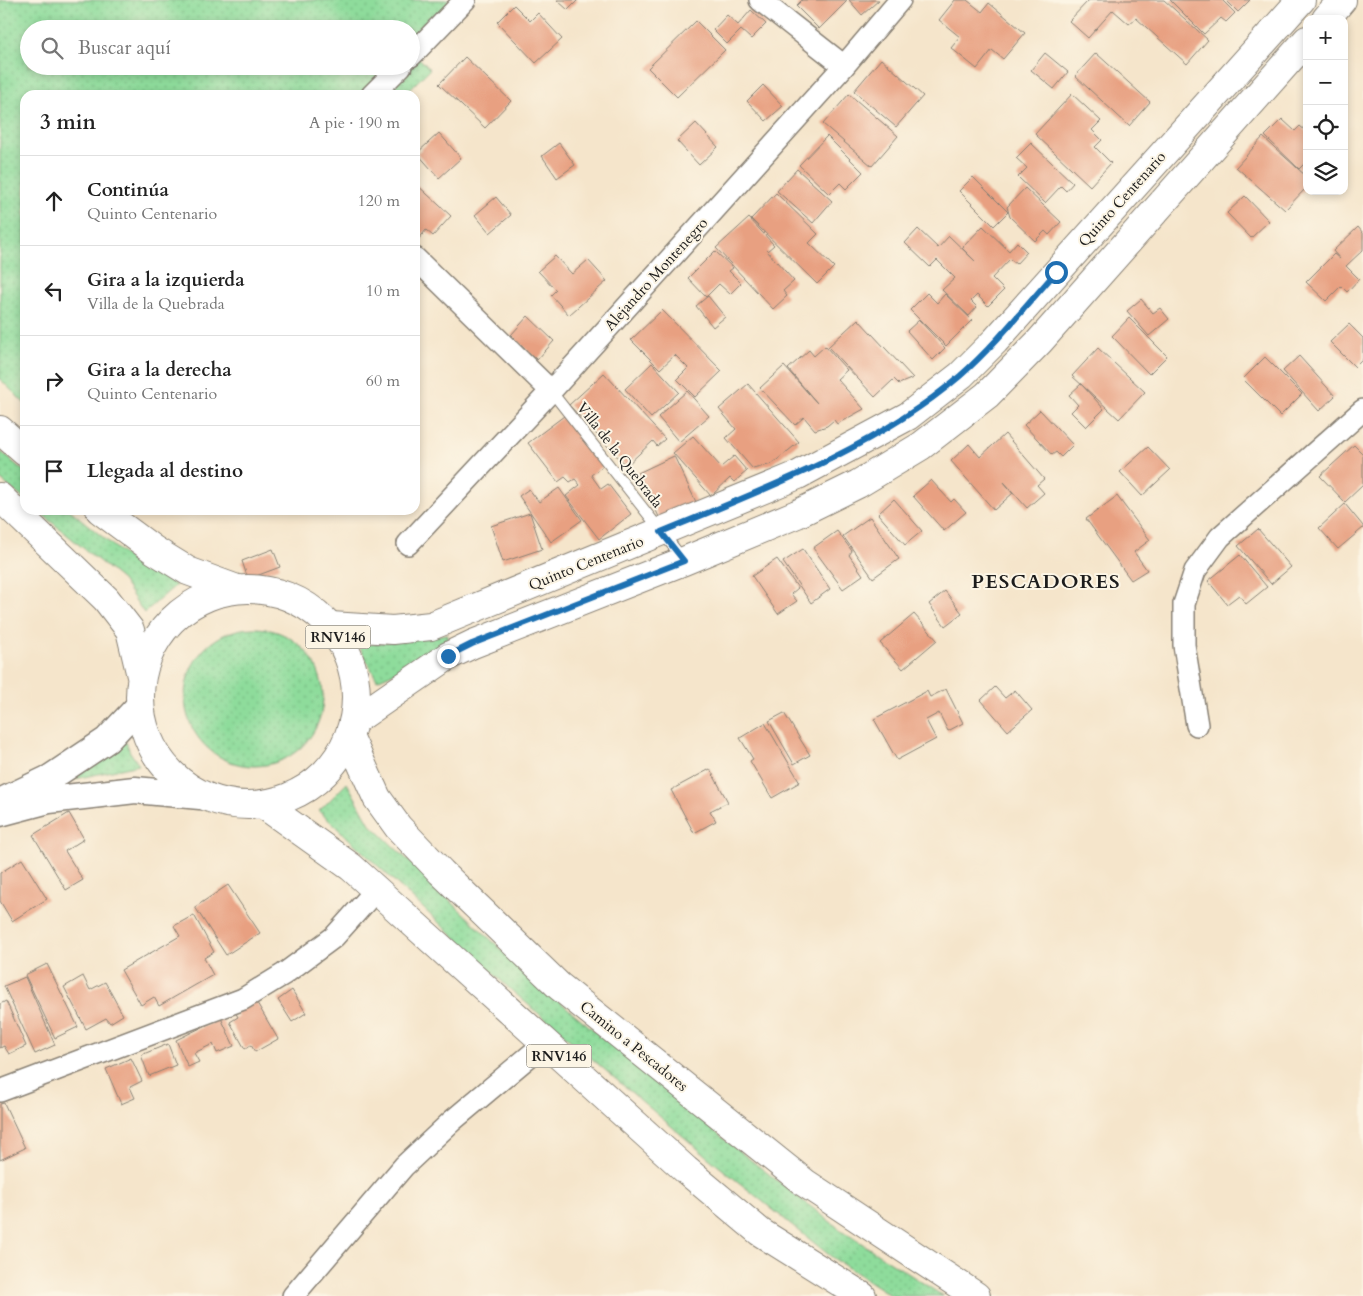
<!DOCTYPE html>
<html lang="es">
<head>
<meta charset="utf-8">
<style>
  :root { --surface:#fff; --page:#f6f6f6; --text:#222; --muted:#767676; --line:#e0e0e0 }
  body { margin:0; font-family:Cardo,serif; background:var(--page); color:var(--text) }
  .controls { position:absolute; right:15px; top:15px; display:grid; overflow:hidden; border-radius:10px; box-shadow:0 2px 8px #0003 }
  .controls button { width:45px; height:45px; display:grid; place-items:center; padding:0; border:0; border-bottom:1px solid var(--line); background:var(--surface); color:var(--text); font:25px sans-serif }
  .stop { position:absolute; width:15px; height:15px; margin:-11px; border:4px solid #1f6fb2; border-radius:50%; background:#fff }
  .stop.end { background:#1f6fb2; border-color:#fff; box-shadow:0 1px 5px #0008 }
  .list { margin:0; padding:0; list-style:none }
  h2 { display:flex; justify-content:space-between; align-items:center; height:65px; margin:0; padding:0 20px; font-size:21px }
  h2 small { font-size:16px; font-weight:400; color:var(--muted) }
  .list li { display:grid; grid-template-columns:32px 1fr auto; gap:15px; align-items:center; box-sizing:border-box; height:90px; padding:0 20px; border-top:1px solid var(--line) }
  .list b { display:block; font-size:19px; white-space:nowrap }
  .list p { margin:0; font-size:16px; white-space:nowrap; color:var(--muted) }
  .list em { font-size:16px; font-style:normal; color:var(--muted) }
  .icon { flex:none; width:28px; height:28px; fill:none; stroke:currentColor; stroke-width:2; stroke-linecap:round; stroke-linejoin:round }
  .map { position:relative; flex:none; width:1363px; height:1296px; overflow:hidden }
  .search { position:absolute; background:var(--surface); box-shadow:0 2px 8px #0003; left:20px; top:20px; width:400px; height:55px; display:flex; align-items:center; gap:12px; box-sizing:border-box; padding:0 18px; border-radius:28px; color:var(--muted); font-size:19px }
  .panel { position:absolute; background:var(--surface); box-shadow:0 2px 8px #0003; left:20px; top:90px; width:400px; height:425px; border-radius:15px }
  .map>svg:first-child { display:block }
</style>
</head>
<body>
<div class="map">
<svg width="1363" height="1296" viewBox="0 0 1363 1296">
  <defs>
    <pattern id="green-dots" width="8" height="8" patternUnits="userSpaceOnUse" patternTransform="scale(1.25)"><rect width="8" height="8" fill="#8edc9b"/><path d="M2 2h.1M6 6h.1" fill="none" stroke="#7abc85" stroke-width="1.8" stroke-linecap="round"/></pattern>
  </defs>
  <rect width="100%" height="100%" fill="#fcf5e5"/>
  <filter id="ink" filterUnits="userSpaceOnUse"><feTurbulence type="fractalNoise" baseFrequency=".02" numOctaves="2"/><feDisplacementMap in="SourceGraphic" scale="10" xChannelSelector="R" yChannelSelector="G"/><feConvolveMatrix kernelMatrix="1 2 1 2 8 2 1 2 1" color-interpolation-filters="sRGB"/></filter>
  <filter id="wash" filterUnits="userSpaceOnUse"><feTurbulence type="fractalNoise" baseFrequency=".0096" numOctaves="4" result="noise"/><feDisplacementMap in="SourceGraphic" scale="20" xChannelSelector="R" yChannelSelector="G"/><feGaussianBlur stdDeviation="1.12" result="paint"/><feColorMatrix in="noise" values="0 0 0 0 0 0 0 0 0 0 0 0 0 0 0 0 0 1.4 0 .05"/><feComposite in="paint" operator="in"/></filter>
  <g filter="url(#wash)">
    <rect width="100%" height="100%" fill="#f5e5cb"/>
    <!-- green -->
    <path fill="url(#green-dots)" stroke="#557c5c" fill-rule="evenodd" d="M 0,0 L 454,0 L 411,50 L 430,69 L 404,95 L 25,95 L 25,404 L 0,379 ZM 29,29 L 411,29 L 411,66 L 29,66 Z
      M 0,451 L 25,472 L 25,500 L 0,479 Z
      M 37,510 L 70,510 L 134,563 L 176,585 L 144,613 L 122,580 Z
      M185 697a69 69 0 1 1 138 0a69 69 0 1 1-138 0Z
      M 447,634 L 452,647 L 377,680 L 359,646 Z
      M 126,742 L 130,752 L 139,765 L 75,779 L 71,773 L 113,748 Z
      M 347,783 L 370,824 L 528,975 L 730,1144 L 841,1230 L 943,1296 L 892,1296 L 833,1258 L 711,1160 L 511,990 L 319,811 Z"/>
    <g id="blocks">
      <!-- building -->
      <path fill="#e8a081" d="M 557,0 L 578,0 L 568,10 Z
        M 802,0 L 846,0 L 847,1 L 819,29 L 796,6 Z
        M 849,0 L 879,0 L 862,15 Z
        M 955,0 L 967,0 L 982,12 L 989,3 L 1025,33 L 1003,59 L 992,50 L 977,69 L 951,48 L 960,37 L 939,20 Z
        M 1089,0 L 1164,0 L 1208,40 L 1187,64 L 1136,18 L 1129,24 L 1113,10 L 1088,38 L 1069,21 Z
        M 1170,0 L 1222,0 L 1235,13 L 1226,22 L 1221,18 L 1204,34 Z
        M 1226,0 L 1250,0 L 1238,12 Z
        M 514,5 L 530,21 L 538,13 L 562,39 L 536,63 L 497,22 Z
        M 751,10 L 766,24 L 751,39 L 741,30 L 727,44 L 713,30 L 727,15 L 738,25 Z
        M 696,21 L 725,50 L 677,97 L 648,68 Z
        M 1045,53 L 1068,72 L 1054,89 L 1031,70 Z
        M 1096,53 L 1150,102 L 1129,126 L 1075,76 Z
        M 465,57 L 511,101 L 485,128 L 439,84 Z
        M 881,59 L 923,96 L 896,127 L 854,91 Z
        M 763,85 L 783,106 L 766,121 L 747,101 Z
        M 849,94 L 898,136 L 872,166 L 823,124 Z
        M 1072,94 L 1101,121 L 1092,130 L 1102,140 L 1095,147 L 1111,163 L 1090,186 L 1035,134 Z
        M 1282,119 L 1295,131 L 1300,126 L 1307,132 L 1307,161 L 1299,169 L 1265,136 Z
        M 696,123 L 718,147 L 699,165 L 677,141 Z
        M 439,133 L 461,158 L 439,178 L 417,153 Z
        M 827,136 L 863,172 L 846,189 L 840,183 L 829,194 L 799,165 Z
        M 1263,137 L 1307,177 L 1307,187 L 1285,210 L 1236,167 Z
        M 559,143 L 575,165 L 557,178 L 542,156 Z
        M 1031,143 L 1073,183 L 1066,191 L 1061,186 L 1045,203 L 1018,177 L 1027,168 L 1016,158 Z
        M 797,169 L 832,201 L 813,223 L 777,191 Z
        M 973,177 L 1008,212 L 994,226 L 959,191 Z
        M 415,183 L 451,216 L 433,236 L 426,230 L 418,240 L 415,238 Z
        M 1025,188 L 1061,222 L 1049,235 L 1045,231 L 1035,241 L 1010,217 L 1007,207 Z
        M 776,193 L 818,234 L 809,243 L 834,267 L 817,284 L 751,219 Z
        M 1245,196 L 1269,221 L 1251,238 L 1227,213 Z
        M 496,197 L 511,215 L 490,233 L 475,215 Z
        M 749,218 L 774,245 L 767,251 L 794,281 L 783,291 L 787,296 L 773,309 L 716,248 Z
        M 983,226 L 1009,251 L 1017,242 L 1027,252 L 1016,264 L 1010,259 L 992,278 L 1004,290 L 988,306 L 977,295 L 971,301 L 977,307 L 969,316 L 942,290 L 955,278 L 937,260 L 930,267 L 905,243 L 918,229 L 938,248 L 949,236 L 976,262 L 962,248 Z
        M 1358,227 L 1363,233 L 1363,250 L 1346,266 L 1359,279 L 1347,292 L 1341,286 L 1326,301 L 1306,282 L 1334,254 L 1340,259 L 1333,251 Z
        M 715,251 L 733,268 L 729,271 L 741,283 L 730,294 L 719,284 L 706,297 L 688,278 Z
        M 555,256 L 572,274 L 588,260 L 607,281 L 569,315 L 551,295 L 556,290 L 538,271 Z
        M 927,293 L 937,303 L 945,294 L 972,320 L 946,346 L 910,310 Z
        M 708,296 L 725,317 L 713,327 L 696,306 Z
        M 1141,299 L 1153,313 L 1160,308 L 1169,319 L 1149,336 L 1127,311 Z
        M 662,310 L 722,371 L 695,397 L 677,379 L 688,368 L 675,355 L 660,369 L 631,340 Z
        M 528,316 L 554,341 L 537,360 L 511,335 Z
        M 1129,318 L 1167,356 L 1149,374 L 1112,336 Z
        M 858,319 L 913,378 L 899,384 L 894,379 L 875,397 L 828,347 Z
        M 919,320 L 945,348 L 933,360 L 907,331 Z
        M 1349,324 L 1363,338 L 1363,359 L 1355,367 L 1330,342 Z
        M 825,346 L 847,370 L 837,379 L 864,409 L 837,424 L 834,420 L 827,426 L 815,430 L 804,417 L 795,425 L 760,388 L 784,366 L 817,403 L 788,369 L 809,350 L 814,356 Z
        M 1098,348 L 1145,392 L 1119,419 L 1072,376 Z
        M 1299,356 L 1335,396 L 1319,411 L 1283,371 Z
        M 1265,357 L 1302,394 L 1280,416 L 1243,379 Z
        M 652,363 L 679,392 L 651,418 L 625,389 Z
        M 604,373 L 665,439 L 657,446 L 653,441 L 626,466 L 569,405 Z
        M 748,384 L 799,442 L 772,464 L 753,469 L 726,438 L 736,429 L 719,409 Z
        M 1081,384 L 1104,409 L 1086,427 L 1071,412 L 1078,405 L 1069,395 Z
        M 687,391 L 709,416 L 679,442 L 658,417 Z
        M 1040,410 L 1073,445 L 1061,457 L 1056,452 L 1052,455 L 1024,425 Z
        M 564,416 L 603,466 L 591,475 L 601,489 L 608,484 L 631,514 L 599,539 L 566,496 L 580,485 L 575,479 L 570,482 L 565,477 L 558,482 L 528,443 Z
        M 1005,434 L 1044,479 L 1037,485 L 1044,493 L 1027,508 L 1004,482 L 1013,493 L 994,510 L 951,461 L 969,444 L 980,457 Z
        M 693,436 L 721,467 L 734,456 L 747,471 L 734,482 L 730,478 L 711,496 L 673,453 Z
        M 1354,445 L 1363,454 L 1363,485 L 1345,502 L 1320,476 Z
        M 1148,447 L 1170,470 L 1142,496 L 1120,472 Z
        M 674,456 L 696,502 L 660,519 L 638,473 Z
        M 931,480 L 951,502 L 954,499 L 966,512 L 944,531 L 913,496 Z
        M 559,488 L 582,520 L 551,542 L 519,496 L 529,489 L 539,502 Z
        M 1117,496 L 1150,540 L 1134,552 L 1147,570 L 1131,580 L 1086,519 Z
        M 894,499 L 922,531 L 905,545 L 878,514 Z
        M 1345,504 L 1363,526 L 1363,528 L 1338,549 L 1319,528 Z
        M 530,513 L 542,549 L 503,562 L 491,526 Z
        M 870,517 L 899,559 L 873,578 L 843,536 Z
        M 1258,529 L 1291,567 L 1271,584 L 1238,546 Z
        M 837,531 L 852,551 L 849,555 L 863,575 L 843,589 L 813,548 Z
        M 273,549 L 280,567 L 248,579 L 242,561 Z
        M 803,549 L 830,589 L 811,603 L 783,562 Z
        M 1240,555 L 1267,587 L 1246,604 L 1239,595 L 1227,604 L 1208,581 Z
        M 777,559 L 798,588 L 791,594 L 797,601 L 778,614 L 752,576 Z
        M 945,591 L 962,613 L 945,626 L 929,604 Z
        M 914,614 L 937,640 L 903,669 L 880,643 Z
        M 995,687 L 1005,698 L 1015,690 L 1032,710 L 1008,731 L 981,700 Z
        M 946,689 L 963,723 L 948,731 L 939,713 L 926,720 L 936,739 L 897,760 L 874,719 L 927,691 L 930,697 Z
        M 784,713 L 810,755 L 794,764 L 769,721 Z
        M 765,723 L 800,782 L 772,798 L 750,761 L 753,759 L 740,738 Z
        M 710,769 L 728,802 L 710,811 L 716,821 L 694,833 L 671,790 Z
        M 69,813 L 84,839 L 65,851 L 83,880 L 66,890 L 33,835 Z
        M 22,859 L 47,899 L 12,921 L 0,901 L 0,873 Z
        M 228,885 L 260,933 L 226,955 L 195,907 Z
        M 194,915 L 214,952 L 204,958 L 213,975 L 159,1006 L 154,997 L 141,1005 L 121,970 L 180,936 L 174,926 Z
        M 47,964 L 78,1027 L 55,1038 L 25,975 Z
        M 83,976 L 90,990 L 105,982 L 123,1015 L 110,1023 L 106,1018 L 86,1029 L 64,987 Z
        M 25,977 L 55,1045 L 35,1054 L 4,986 Z
        M 292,990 L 306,1013 L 292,1022 L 278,1000 Z
        M 253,996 L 278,1039 L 255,1052 L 251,1045 L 245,1049 L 230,1022 L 238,1017 L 233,1008 Z
        M 6,1001 L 26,1046 L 9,1054 L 4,1046 L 0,1048 L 0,1004 Z
        M 221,1018 L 234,1046 L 217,1053 L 213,1044 L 194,1053 L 199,1062 L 188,1067 L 176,1040 Z
        M 168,1044 L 176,1065 L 149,1076 L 141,1055 Z
        M 131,1058 L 142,1081 L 130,1087 L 135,1098 L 121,1104 L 106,1069 Z
        M 4,1103 L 25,1148 L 0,1160 L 0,1104 Z"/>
    </g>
  </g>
  <g filter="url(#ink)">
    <use href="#blocks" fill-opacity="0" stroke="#888074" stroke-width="1"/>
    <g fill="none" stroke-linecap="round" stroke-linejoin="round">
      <!-- service casing -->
      <g stroke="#888074" stroke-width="12">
        <path id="service" d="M 551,391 L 683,559"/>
      </g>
      <!-- minor casing -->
      <g stroke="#888074" stroke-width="24">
        <path id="minor" d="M 760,0 L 844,66
          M 411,56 L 465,0
          M 372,95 L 401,66
          M 415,258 L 551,391
          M 408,544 L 551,391 L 844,66 L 900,0
          M 1197,725 L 1184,645 L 1184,604 L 1195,571 L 1220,537 L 1363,410
          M 0,1091 L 243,999 L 284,974 L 334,937 L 376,890
          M 293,1296 L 404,1166 L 452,1121 L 545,1043"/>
      </g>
      <!-- tertiary casing -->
      <g stroke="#888074" stroke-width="29">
        <path id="tertiary" d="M 6,799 L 50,778 L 107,740 L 139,706
          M 0,813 L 49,800 L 135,790 L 200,796"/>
      </g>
      <!-- secondary casing -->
      <g stroke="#888074" stroke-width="30">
        <path id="secondary" d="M 1326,19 L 1342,0
          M 331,626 L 393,630 L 431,626 L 798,475 L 908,416 L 961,375 L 995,341 L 1301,0
          M 354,721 L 448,656 L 473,644 L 684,561 L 797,514 L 858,484 L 921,446 L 987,395 L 1039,342 L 1307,40"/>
      </g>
      <!-- trunk casing -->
      <g stroke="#888074" stroke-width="30">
        <path id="trunk" d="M 0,430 L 25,452
          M 0,497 L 106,599 L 130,630 L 141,676
          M 100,510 L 154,550 L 188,571 L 237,589
          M140 697a108 108 0 1 1 216 0a108 108 0 1 1-216 0Z
          M 350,738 L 377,798 L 398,827 L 441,872 L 559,986 L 805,1183 L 976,1296
          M 264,805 L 351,867 L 686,1170 L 760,1232 L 862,1296"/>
      </g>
      <!-- service -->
      <use href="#service" stroke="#fff" stroke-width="10"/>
      <!-- minor -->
      <use href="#minor" stroke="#fff" stroke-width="21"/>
      <!-- tertiary -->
      <use href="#tertiary" stroke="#fff" stroke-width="26"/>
      <!-- secondary -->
      <use href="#secondary" stroke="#fff" stroke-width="28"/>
      <!-- trunk -->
      <use href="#trunk" stroke="#fff" stroke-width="28"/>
    </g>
  </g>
  <g fill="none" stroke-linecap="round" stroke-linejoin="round" filter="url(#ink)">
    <!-- route -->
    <path stroke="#1f6fb2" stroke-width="6" d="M 448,656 L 472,644 L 684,561 L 661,532 C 763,490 876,448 960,376 C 995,345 1025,307 1056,272"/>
  </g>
  <g text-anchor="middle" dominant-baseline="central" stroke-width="4" stroke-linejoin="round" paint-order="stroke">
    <!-- shield labels -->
    <g fill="#fcf5e5" stroke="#5f5d58" stroke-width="1">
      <rect x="305.5" y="625.5" width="65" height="23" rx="4"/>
      <rect x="526.5" y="1044.5" width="65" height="23" rx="4"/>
    </g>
    <g font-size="14" font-weight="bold" fill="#1c1c1c">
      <text x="338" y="637">RNV146</text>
      <text x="559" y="1056">RNV146</text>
    </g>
    <!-- street labels -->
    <g font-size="15" fill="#1c1c1c" stroke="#fcf5e5">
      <text transform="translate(1122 199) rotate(-48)">Quinto Centenario</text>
      <text transform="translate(656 274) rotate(-48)">Alejandro Montenegro</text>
      <text transform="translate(620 455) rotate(52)">Villa de la Quebrada</text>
      <text transform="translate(586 563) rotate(-22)">Quinto Centenario</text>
      <text transform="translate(634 1046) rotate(39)">Camino a Pescadores</text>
    </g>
    <!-- district labels -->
    <g font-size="20" font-weight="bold" letter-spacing="1" fill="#1c1c1c" stroke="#fcf5e5">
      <text x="1046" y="581">PESCADORES</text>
    </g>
  </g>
</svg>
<div class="controls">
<button>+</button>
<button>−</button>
<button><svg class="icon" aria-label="locate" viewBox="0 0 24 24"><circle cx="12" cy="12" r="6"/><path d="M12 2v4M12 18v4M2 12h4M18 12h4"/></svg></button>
<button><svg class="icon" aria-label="layers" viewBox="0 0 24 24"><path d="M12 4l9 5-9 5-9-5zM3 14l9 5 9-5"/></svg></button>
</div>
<div class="stop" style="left:1056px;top:272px"></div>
<div class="stop end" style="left:448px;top:656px"></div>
<div class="search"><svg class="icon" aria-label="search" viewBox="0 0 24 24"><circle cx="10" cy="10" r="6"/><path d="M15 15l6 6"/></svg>Buscar aquí</div>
<section class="panel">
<h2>3 min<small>A pie · 190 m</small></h2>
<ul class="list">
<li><svg class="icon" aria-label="ahead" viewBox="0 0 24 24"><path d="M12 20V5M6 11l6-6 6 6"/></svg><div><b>Continúa</b><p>Quinto Centenario</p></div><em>120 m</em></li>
<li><svg class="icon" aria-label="left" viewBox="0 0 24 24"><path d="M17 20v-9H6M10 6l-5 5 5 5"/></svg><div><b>Gira a la izquierda</b><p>Villa de la Quebrada</p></div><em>10 m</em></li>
<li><svg class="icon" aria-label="right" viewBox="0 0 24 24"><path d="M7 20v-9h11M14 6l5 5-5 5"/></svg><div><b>Gira a la derecha</b><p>Quinto Centenario</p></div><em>60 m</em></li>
<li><svg class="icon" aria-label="arrive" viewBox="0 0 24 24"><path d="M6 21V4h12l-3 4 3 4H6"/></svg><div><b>Llegada al destino</b></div></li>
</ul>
</section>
</div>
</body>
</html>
